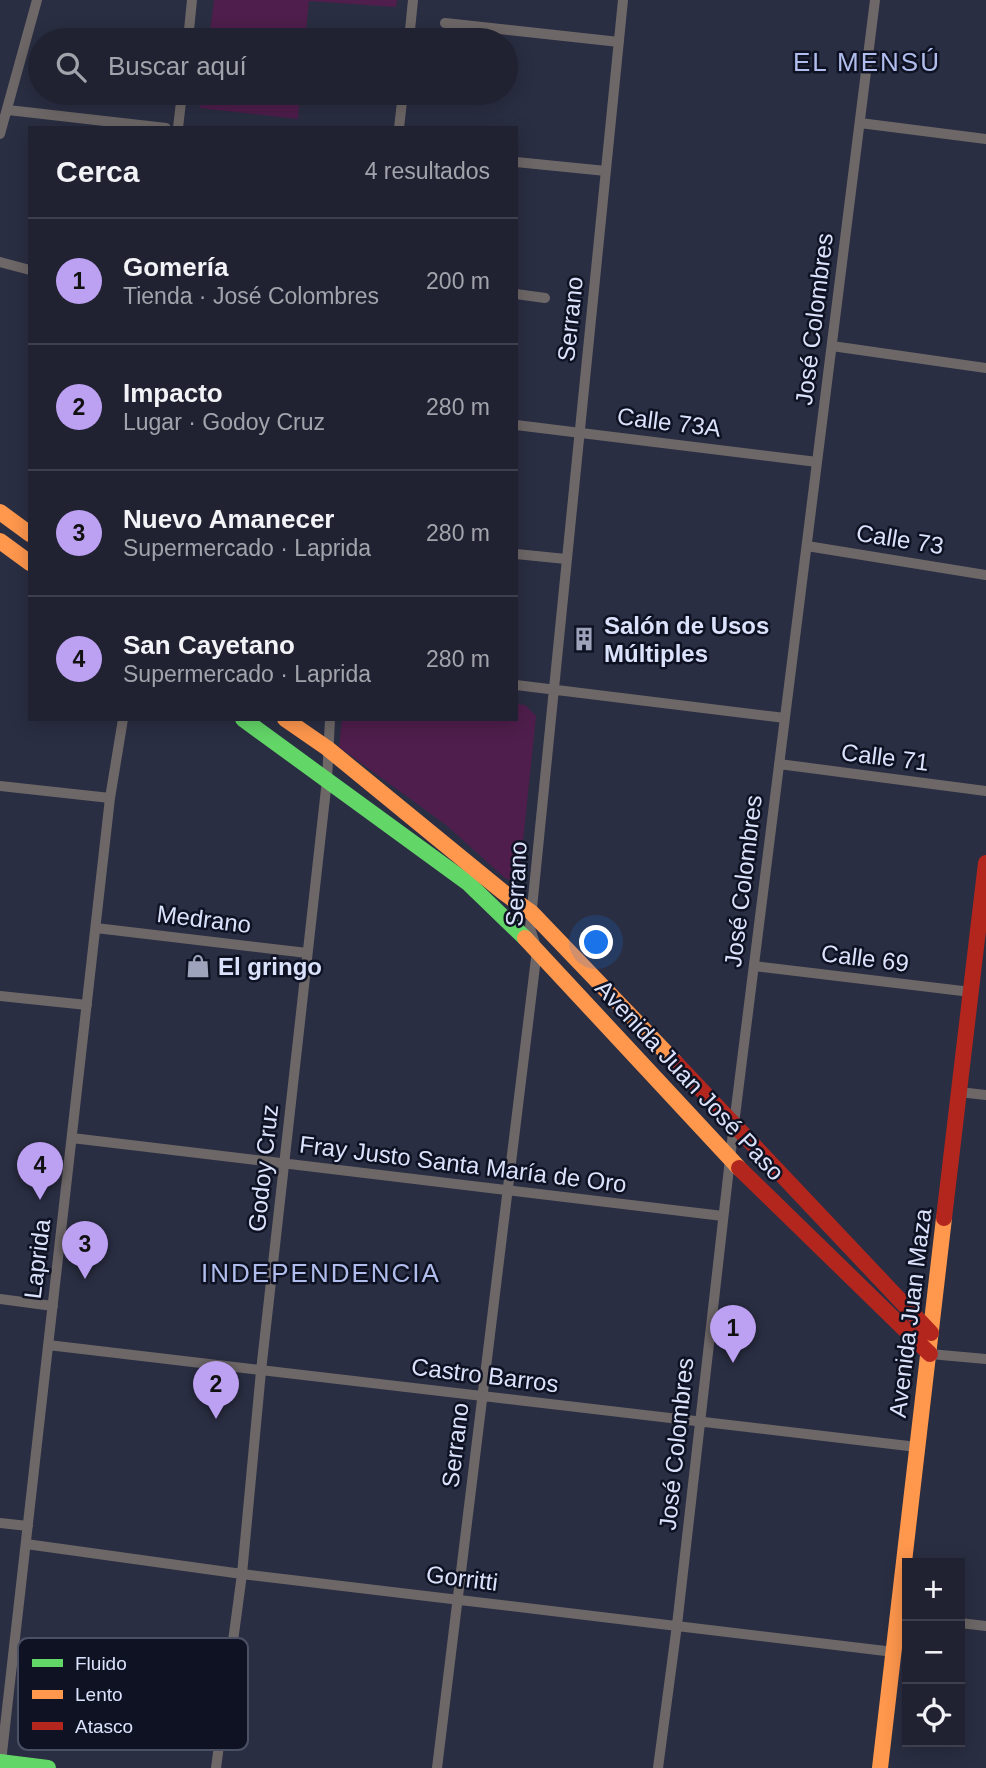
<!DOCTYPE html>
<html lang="es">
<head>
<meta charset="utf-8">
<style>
  :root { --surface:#202232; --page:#2d2f3e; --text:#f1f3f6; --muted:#a2a4ac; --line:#3d3f4d; --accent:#bca0f2 }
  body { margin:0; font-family:Arial,sans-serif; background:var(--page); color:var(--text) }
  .controls { position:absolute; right:21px; bottom:21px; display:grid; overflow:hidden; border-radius:0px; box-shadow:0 4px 18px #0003 }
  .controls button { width:63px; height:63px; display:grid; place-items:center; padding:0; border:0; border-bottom:2px solid var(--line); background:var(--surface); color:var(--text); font:35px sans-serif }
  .you { position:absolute; left:597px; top:943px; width:24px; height:24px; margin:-18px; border:5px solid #fff; border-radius:50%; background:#1a73e8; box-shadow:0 0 0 10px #1a73e833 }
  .badge { display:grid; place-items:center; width:46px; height:46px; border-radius:50%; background:var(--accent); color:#111; font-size:23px; font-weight:700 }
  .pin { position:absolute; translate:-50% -58px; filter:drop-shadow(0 2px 4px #0008) }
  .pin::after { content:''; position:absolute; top:37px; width:24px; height:21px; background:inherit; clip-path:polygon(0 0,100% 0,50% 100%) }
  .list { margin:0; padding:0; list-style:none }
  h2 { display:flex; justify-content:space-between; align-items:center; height:91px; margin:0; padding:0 28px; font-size:30px }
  h2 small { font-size:23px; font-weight:400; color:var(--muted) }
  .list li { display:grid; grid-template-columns:46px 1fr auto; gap:21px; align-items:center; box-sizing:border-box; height:126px; padding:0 28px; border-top:2px solid var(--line) }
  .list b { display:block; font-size:26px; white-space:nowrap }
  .list p { margin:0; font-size:23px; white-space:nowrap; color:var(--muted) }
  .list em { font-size:23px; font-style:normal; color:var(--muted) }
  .icon { flex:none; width:38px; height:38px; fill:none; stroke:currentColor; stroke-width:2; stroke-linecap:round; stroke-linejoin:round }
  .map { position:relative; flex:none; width:986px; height:1768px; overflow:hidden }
  .search { position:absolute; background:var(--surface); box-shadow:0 4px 18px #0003; left:28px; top:28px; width:490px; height:77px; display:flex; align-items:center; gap:18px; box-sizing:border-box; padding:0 24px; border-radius:38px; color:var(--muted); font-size:26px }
  .panel { position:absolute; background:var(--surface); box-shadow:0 4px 18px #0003; left:28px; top:126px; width:490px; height:595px; border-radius:0px }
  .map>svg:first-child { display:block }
</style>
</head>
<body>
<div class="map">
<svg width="986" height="1768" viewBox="0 0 986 1768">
  <rect width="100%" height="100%" fill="#2a2e42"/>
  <!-- green -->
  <path fill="#4f1e4c" d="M 214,0 L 397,0 L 396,7 L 309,1 L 305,40 L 209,40 Z
    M 202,93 L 300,93 L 298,119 L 200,108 Z
    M 516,704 L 525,705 L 536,716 L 519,880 L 506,879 L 446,825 L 339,747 L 342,719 L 516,719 Z"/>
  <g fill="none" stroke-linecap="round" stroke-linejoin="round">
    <!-- street -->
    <path stroke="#6e6768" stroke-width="10" d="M 445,23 L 619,42
      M 188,40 L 192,0
      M 409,40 L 413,0
      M 8,110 L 166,128
      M 860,123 L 986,139
      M 178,128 L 182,93
      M 399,128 L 403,93
      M 0,134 L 37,0
      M 516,162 L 606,171
      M 0,262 L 30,270
      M 516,294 L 545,298
      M 832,346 L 986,368
      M 516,425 L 817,462
      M 807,546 L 986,575
      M 516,554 L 566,559
      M 516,685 L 785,718
      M 779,764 L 986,791
      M 0,786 L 110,798
      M 96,928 L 307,953
      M 754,966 L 971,992
      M 0,996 L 87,1005
      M 959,1092 L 986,1095
      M 72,1138 L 723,1216
      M 0,1299 L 53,1306
      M 48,1345 L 917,1447
      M 930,1354 L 986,1359
      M 0,1523 L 28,1526
      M 26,1544 L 242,1574 L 894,1652
      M 960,1623 L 986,1626
      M 1,1762 L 110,798 L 123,719
      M 216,1768 L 242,1574 L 261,1371 L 327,780 L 330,719
      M 437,1768 L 537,950 L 530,928 L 623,0
      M 658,1768 L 677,1625 L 734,1124 L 875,0"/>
    <!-- fast -->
    <path stroke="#63d668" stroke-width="16" d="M 243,719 L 468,883 L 525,938
      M 0,1762 L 48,1768"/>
    <!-- slow -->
    <path stroke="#ff974d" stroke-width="16" d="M 0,512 L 30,534
      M 0,541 L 30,563
      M 285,719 L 327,748 L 503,892 L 532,913 L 675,1062
      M 525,938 L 739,1168
      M 880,1768 L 944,1218"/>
    <!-- jam -->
    <path stroke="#b3261e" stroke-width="16" d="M 675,1062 L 931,1333
      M 739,1168 L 930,1354
      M 944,1218 L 986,863"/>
  </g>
  <!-- icons -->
  <defs>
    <g id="building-bare" transform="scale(1.89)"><path d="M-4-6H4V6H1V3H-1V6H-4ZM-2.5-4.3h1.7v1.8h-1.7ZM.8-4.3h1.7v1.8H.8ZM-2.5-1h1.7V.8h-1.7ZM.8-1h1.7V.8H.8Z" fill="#9da3ba" stroke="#0e1223" stroke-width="2.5" paint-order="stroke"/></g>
    <g id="shop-bare" transform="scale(1.89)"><path d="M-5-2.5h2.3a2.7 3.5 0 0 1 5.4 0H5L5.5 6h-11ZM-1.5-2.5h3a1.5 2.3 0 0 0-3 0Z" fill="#9da3ba" stroke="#0e1223" stroke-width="2.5" paint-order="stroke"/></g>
  </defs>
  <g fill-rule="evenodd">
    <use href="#building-bare" x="584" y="639"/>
    <use href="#shop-bare" x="198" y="966"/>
  </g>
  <g text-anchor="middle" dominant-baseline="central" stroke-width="5" stroke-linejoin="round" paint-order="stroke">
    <!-- street labels -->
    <g font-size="24" fill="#dbe2fb" stroke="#0e1223">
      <text transform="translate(570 319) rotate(-84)">Serrano</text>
      <text transform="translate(814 319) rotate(-83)">José Colombres</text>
      <text transform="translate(669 422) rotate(7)">Calle 73A</text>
      <text transform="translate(900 539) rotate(9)">Calle 73</text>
      <text transform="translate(885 757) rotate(7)">Calle 71</text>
      <text transform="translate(743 881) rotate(-83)">José Colombres</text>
      <text transform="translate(516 884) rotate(-87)">Serrano</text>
      <text transform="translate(204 919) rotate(7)">Medrano</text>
      <text transform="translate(865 958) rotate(7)">Calle 69</text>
      <text transform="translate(690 1080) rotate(47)">Avenida Juan José Paso</text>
      <text transform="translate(463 1164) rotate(7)">Fray Justo Santa María de Oro</text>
      <text transform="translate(263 1168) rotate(-84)">Godoy Cruz</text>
      <text transform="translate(37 1259) rotate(-83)">Laprida</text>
      <text transform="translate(910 1313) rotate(-83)">Avenida Juan Maza</text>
      <text transform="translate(485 1375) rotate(7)">Castro Barros</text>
      <text transform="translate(676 1444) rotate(-84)">José Colombres</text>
      <text transform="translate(455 1445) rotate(-83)">Serrano</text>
      <text transform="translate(462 1578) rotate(7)">Gorritti</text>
    </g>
    <!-- poi labels -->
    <g font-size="24" font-weight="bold" fill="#dbe2fb" stroke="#0e1223" text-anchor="start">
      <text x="604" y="625">Salón de Usos<tspan x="604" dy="28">Múltiples</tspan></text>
      <text x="218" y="966">El gringo</text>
    </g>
    <!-- neighbourhood labels -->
    <g font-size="26" letter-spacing="2" fill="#b1beed" stroke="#0e1223">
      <text x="867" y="62">EL MENSÚ</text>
      <text x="321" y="1273">INDEPENDENCIA</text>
    </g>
  </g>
  <!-- legend -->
  <rect x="18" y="1638" width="230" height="112" rx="10" fill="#0e1223" stroke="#4c5064" stroke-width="2"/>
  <rect x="32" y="1659" width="31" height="8" fill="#63d668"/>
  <rect x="32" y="1690" width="31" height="9" fill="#ff974d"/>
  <rect x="32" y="1722" width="31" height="8" fill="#b3261e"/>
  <g font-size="19" fill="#dbe2fb">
    <text x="75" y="1670">Fluido</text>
    <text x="75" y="1701">Lento</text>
    <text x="75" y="1733">Atasco</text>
  </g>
</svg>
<div class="controls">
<button>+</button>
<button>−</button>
<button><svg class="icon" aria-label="locate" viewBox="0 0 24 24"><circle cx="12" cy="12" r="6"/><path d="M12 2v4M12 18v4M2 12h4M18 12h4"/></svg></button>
</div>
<div class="you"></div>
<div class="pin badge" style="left:733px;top:1363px">1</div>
<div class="pin badge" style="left:216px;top:1419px">2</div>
<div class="pin badge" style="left:85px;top:1279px">3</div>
<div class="pin badge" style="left:40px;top:1200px">4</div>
<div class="search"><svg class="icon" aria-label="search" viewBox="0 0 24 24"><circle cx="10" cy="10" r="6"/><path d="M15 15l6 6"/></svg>Buscar aquí</div>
<section class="panel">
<h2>Cerca<small>4 resultados</small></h2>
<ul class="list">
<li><span class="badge">1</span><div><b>Gomería</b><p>Tienda · José Colombres</p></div><em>200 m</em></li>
<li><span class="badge">2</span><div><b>Impacto</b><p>Lugar · Godoy Cruz</p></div><em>280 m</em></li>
<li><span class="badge">3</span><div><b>Nuevo Amanecer</b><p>Supermercado · Laprida</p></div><em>280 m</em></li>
<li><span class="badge">4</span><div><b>San Cayetano</b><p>Supermercado · Laprida</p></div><em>280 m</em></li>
</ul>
</section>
</div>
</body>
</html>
